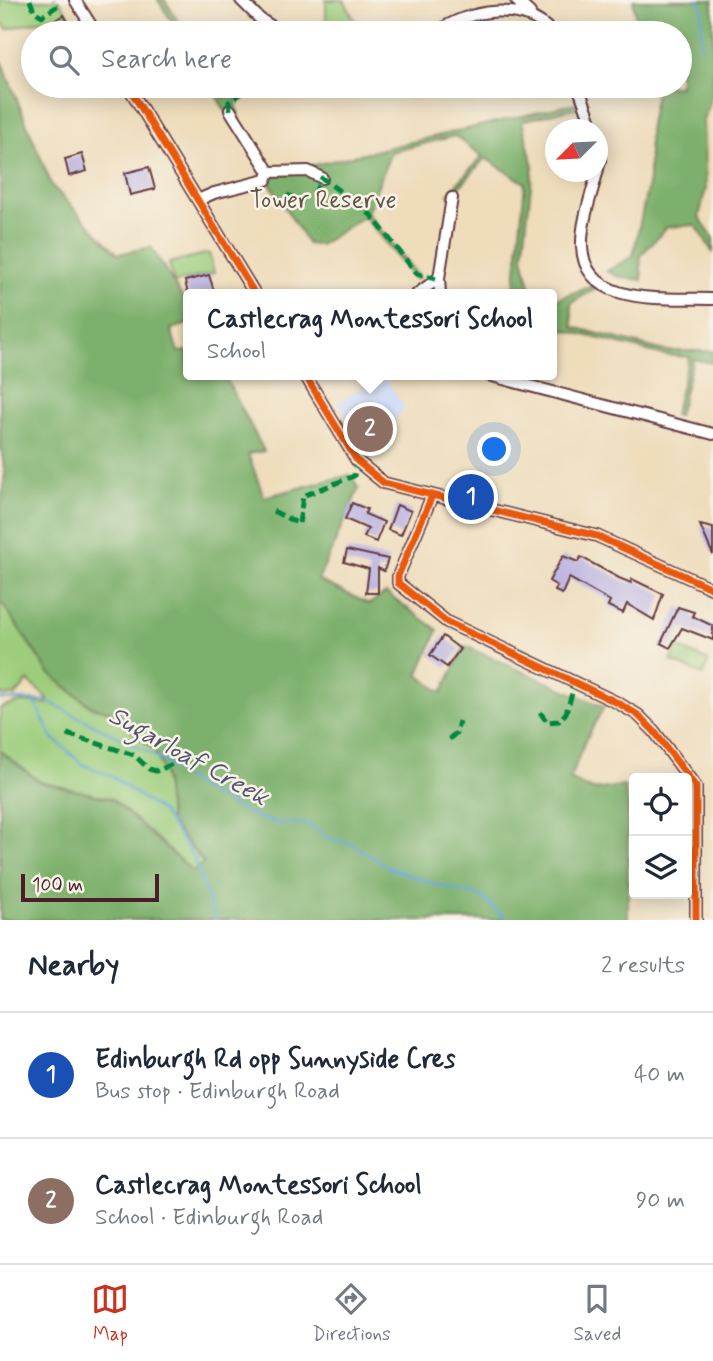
<!DOCTYPE html>
<html lang="en">
<head>
<meta charset="utf-8">
<style>
  :root { --surface:#fff; --page:#f2f2f3; --text:#1f2937; --muted:#747a83; --line:#e0e1e3; --accent:#c8321e }
  body { margin:0; font-family:Mynerve,sans-serif; background:var(--page); color:var(--text) }
  .controls { position:absolute; right:21px; bottom:21px; display:grid; overflow:hidden; border-radius:7px; box-shadow:0 4px 18px #0003 }
  .controls button { width:63px; height:63px; display:grid; place-items:center; padding:0; border:0; border-bottom:2px solid var(--line); background:var(--surface); color:var(--text); font:35px sans-serif }
  .compass { position:absolute; left:545px; top:119px; width:63px; height:63px; border-radius:50%; background:var(--surface); box-shadow:0 4px 18px #0003; rotate:246deg }
  .scale { position:absolute; left:21px; bottom:18px; width:138px; box-sizing:border-box; padding-left:7px; border:4px solid #4a1f2b; border-top:0; font-size:19px; line-height:24px; white-space:nowrap; color:#4a1f2b; -webkit-text-stroke:5px #f7f3e8; paint-order:stroke }
  .you { position:absolute; left:495px; top:450px; width:24px; height:24px; margin:-18px; border:5px solid #fff; border-radius:50%; background:#1a73e8; box-shadow:0 0 0 10px #1a73e833 }
  .badge { display:grid; place-items:center; width:46px; height:46px; border-radius:50%; background:var(--accent); color:#fff; font-size:23px; font-weight:700 }
  .pin { position:absolute; translate:-50% -50%; border:4px solid #fff; box-shadow:0 2px 7px #0006 }
  .popup { position:absolute; left:183px; top:289px; width:374px; height:91px; box-sizing:border-box; display:grid; place-content:center; border-radius:7px; background:var(--surface); filter:drop-shadow(0 2px 5px #0005); font-size:23px; white-space:nowrap; color:var(--muted) }
  .popup b { font-size:26px; color:var(--text) }
  .popup::after { content:''; position:absolute; left:50%; top:100%; margin-left:-14px; border:14px solid transparent; border-top-color:var(--surface) }
  .list { margin:0; padding:0; list-style:none }
  h2 { display:flex; justify-content:space-between; align-items:center; height:91px; margin:0; padding:0 28px; font-size:30px }
  h2 small { font-size:23px; font-weight:400; color:var(--muted) }
  .list li { display:grid; grid-template-columns:46px 1fr auto; gap:21px; align-items:center; box-sizing:border-box; height:126px; padding:0 28px; border-top:2px solid var(--line) }
  .list b { display:block; font-size:26px; white-space:nowrap }
  .list p { margin:0; font-size:23px; white-space:nowrap; color:var(--muted) }
  .list em { font-size:23px; font-style:normal; color:var(--muted) }
  .icon { flex:none; width:38px; height:38px; fill:none; stroke:currentColor; stroke-width:2; stroke-linecap:round; stroke-linejoin:round }
  .map { position:relative; flex:none; width:713px; height:920px; overflow:hidden }
  .search { position:absolute; background:var(--surface); box-shadow:0 4px 18px #0003; left:21px; right:21px; top:21px; height:77px; display:flex; align-items:center; gap:18px; box-sizing:border-box; padding:0 24px; border-radius:38px; color:var(--muted); font-size:26px }
  .sheet { height:343px; background:var(--surface) }
  nav { display:flex; justify-content:space-around; align-items:center; box-sizing:border-box; height:98px; border-top:2px solid var(--line); background:var(--surface); font-size:19px; color:var(--muted) }
  nav a { display:grid; justify-items:center; gap:4px }
  nav .on { color:var(--accent) }
  .map>svg:first-child { display:block }
</style>
</head>
<body>
<div class="map">
<svg width="713" height="920" viewBox="0 0 713 920">
  <rect width="100%" height="100%" fill="#f7f3e8"/>
  <filter id="ink" filterUnits="userSpaceOnUse"><feTurbulence type="fractalNoise" baseFrequency=".0143" numOctaves="2"/><feDisplacementMap in="SourceGraphic" scale="14" xChannelSelector="R" yChannelSelector="G"/><feConvolveMatrix kernelMatrix="1 2 1 2 8 2 1 2 1" color-interpolation-filters="sRGB"/></filter>
  <filter id="wash" filterUnits="userSpaceOnUse"><feTurbulence type="fractalNoise" baseFrequency=".00686" numOctaves="4" result="noise"/><feDisplacementMap in="SourceGraphic" scale="28" xChannelSelector="R" yChannelSelector="G"/><feGaussianBlur stdDeviation="1.57" result="paint"/><feColorMatrix in="noise" values="0 0 0 0 0 0 0 0 0 0 0 0 0 0 0 0 0 1.4 0 .05"/><feComposite in="paint" operator="in"/></filter>
  <g filter="url(#wash)">
    <rect width="100%" height="100%" fill="#eedcba"/>
    <!-- built -->
    <path fill="#ccdbfa" d="M 384,375 L 405,409 L 366,449 L 338,402 Z"/>
    <!-- green -->
    <path fill="#9ccd7c" stroke="#737654" stroke-width="2" d="M 0,0 L 59,0 L 68,14 L 7,29 L 0,19 Z
      M 326,0 L 344,0 L 361,33 L 326,33 Z
      M 209,253 L 214,273 L 174,283 L 169,263 Z
      M 0,600 L 49,673 L 91,707 L 109,711 L 155,751 L 164,774 L 170,822 L 204,863 L 193,872 L 112,799 L 40,782 L 0,751 L 0,708 L 21,702 L 47,704 L 48,699 L 28,681 L 15,696 L 0,695 Z
      M 677,647 L 709,661 L 703,675 L 671,661 Z"/>
    <!-- forest -->
    <path fill="#7db06c" stroke="#64684c" stroke-width="2" d="M 158,0 L 165,0 L 185,33 L 179,33 Z
      M 633,0 L 713,0 L 713,92 L 703,121 L 706,188 L 699,217 L 713,238 L 713,253 L 696,225 L 667,227 L 640,256 L 642,280 L 616,276 L 607,271 L 633,256 L 649,180 L 649,130 L 657,86 L 680,86 L 680,33 L 638,33 Z
      M 0,58 L 52,186 L 118,254 L 151,247 L 184,300 L 188,299 L 188,324 L 171,329 L 178,352 L 188,351 L 188,375 L 224,375 L 264,451 L 248,454 L 264,497 L 350,475 L 359,488 L 318,580 L 369,604 L 386,593 L 438,630 L 418,675 L 442,693 L 465,646 L 604,707 L 585,741 L 570,779 L 592,790 L 624,786 L 628,805 L 628,920 L 0,920 L 0,751 L 40,782 L 112,799 L 193,872 L 204,863 L 170,822 L 164,774 L 155,751 L 109,711 L 92,707 L 49,673 L 0,600 L 0,515 L 5,474 L 0,441 Z
      M 210,86 L 217,86 L 224,98 L 245,86 L 257,86 L 236,99 L 239,121 L 234,125 Z
      M 577,103 L 579,107 L 522,121 L 533,166 L 523,257 L 532,294 L 515,294 L 514,291 L 525,183 L 485,158 L 451,197 L 448,194 L 482,156 L 455,136 L 391,152 L 367,213 L 419,277 L 416,280 L 364,216 L 320,245 L 308,244 L 264,174 L 310,166 Z
      M 591,286 L 595,289 L 571,303 L 573,327 L 665,351 L 713,351 L 713,363 L 693,359 L 678,416 L 674,415 L 689,357 L 664,355 L 552,327 L 552,301 Z"/>
    <g fill="none" stroke-linecap="round" stroke-linejoin="round">
      <!-- stream -->
      <path stroke="#60a1d3" stroke-width="2.5" d="M 698,0 L 702,9 L 701,48
        M 0,699 L 47,701 L 150,753 L 203,790 L 256,817 L 281,824 L 306,823 L 328,838 L 351,843 L 388,867 L 440,886 L 481,896 L 507,920
        M 34,701 L 52,737 L 82,764 L 111,776 L 162,812 L 194,858 L 215,920"/>
    </g>
    <g id="blocks">
      <!-- building -->
      <path fill="#b7aee0" d="M 64,15 L 75,33 L 34,33 Z
        M 82,154 L 87,171 L 69,176 L 65,159 Z
        M 149,167 L 155,189 L 130,195 L 125,173 Z
        M 209,275 L 214,291 L 188,294 L 185,281 Z
        M 352,503 L 367,509 L 365,514 L 384,522 L 376,542 L 364,537 L 368,529 L 345,519 Z
        M 397,505 L 411,511 L 401,535 L 388,530 Z
        M 700,525 L 713,528 L 713,555 Z
        M 347,550 L 388,559 L 384,571 L 378,568 L 378,593 L 366,593 L 369,569 L 344,562 Z
        M 563,556 L 578,562 L 581,557 L 619,578 L 631,583 L 632,579 L 663,594 L 654,620 L 627,604 L 623,613 L 608,606 L 610,601 L 569,578 L 562,594 L 555,591 L 557,586 L 549,581 Z
        M 678,607 L 694,612 L 692,616 L 713,626 L 713,640 L 682,628 L 670,648 L 661,643 Z
        M 443,636 L 460,649 L 447,667 L 430,655 Z"/>
    </g>
  </g>
  <g filter="url(#ink)">
    <use href="#blocks" fill-opacity="0" stroke="#633b40" stroke-width="2"/>
    <g fill="none" stroke-linecap="round" stroke-linejoin="round">
      <!-- minor casing -->
      <g stroke="#633b40" stroke-width="14">
        <path id="minor" d="M 75,0 L 96,33
          M 241,0 L 260,19 L 282,33
          M 516,0 L 530,13
          M 436,33 C 467,9 525,0 552,33
          M 128,86 L 255,294
          M 409,86 L 418,89 L 422,86
          M 578,86 L 594,130
          M 230,110 L 269,172
          M 598,146 L 600,160 C 595,187 581,218 582,246 C 584,309 670,297 713,299
          M 198,200 L 214,193 L 266,180 L 269,172 L 308,171 L 322,178
          M 439,278 L 440,294
          M 417,294 L 439,278 L 452,198
          M 305,375 L 357,461 L 384,483 L 597,536 L 713,589
          M 488,375 L 713,434
          M 432,496 L 398,576 L 398,583 L 447,622 L 618,703 L 638,715 L 654,731 L 696,787 L 696,920"/>
      </g>
      <!-- minor -->
      <use href="#minor" stroke="#fff" stroke-width="10"/>
      <!-- quiet -->
      <path stroke="#00873e" stroke-width="5" stroke-dasharray="10 5" stroke-linecap="butt" d="M 30,0 L 34,11 L 42,16 L 56,7 L 53,0
        M 230,110 L 229,102 L 251,86
        M 314,194 L 322,178 L 371,215 L 417,274 L 436,279
        M 287,195 L 304,201
        M 273,511 L 299,524 L 303,496 L 354,476 L 357,461
        M 540,712 L 547,722 L 559,721 L 566,713 L 575,684
        M 67,734 L 134,755 L 149,769 L 156,771 L 173,764
        M 449,739 L 456,733 L 459,721"/>
      <!-- cycleway casing -->
      <g stroke="#f7f3e8" stroke-width="11">
        <path id="cycleway" d="M 128,86 L 255,294
          M 305,375 L 357,461 L 384,483 L 597,536 L 713,589
          M 432,496 L 398,576 L 398,583 L 447,622 L 618,703 L 638,715 L 654,731 L 696,787 L 696,920"/>
      </g>
      <!-- cycleway -->
      <use href="#cycleway" stroke="#e8590c" stroke-width="7"/>
    </g>
  </g>
  <g text-anchor="middle" dominant-baseline="central" stroke-width="5" stroke-linejoin="round" paint-order="stroke">
    <!-- park labels -->
    <g font-size="24" fill="#635343" stroke="#f7f3e8">
      <text x="323" y="200">Tower Reserve</text>
    </g>
    <!-- water labels -->
    <g font-size="26" font-style="italic" fill="#53536e" stroke="#f7f3e8">
      <text transform="translate(188 757) rotate(29)">Sugarloaf Creek</text>
    </g>
  </g>
</svg>
<div class="controls">
<button><svg class="icon" aria-label="locate" viewBox="0 0 24 24"><circle cx="12" cy="12" r="6"/><path d="M12 2v4M12 18v4M2 12h4M18 12h4"/></svg></button>
<button><svg class="icon" aria-label="layers" viewBox="0 0 24 24"><path d="M12 4l9 5-9 5-9-5zM3 14l9 5 9-5"/></svg></button>
</div>
<svg class="compass" viewBox="-18 -18 36 36"><path d="M0-13l5 13h-10z" fill="#e53935"/><path d="M0 13l5-13h-10z" fill="#747a83"/></svg>
<div class="scale">100 m</div>
<div class="you"></div>
<div class="pin badge" style="left:471px;top:497px;background:#1a4fb4">1</div>
<div class="pin badge" style="left:370px;top:429px;background:#8d6e63">2</div>
<div class="popup"><b>Castlecrag Montessori School</b>School</div>
<div class="search"><svg class="icon" aria-label="search" viewBox="0 0 24 24"><circle cx="10" cy="10" r="6"/><path d="M15 15l6 6"/></svg>Search here</div>
</div>
<section class="sheet">
<h2>Nearby<small>2 results</small></h2>
<ul class="list">
<li><span class="badge" style="background:#1a4fb4">1</span><div><b>Edinburgh Rd opp Sunnyside Cres</b><p>Bus stop · Edinburgh Road</p></div><em>40 m</em></li>
<li><span class="badge" style="background:#8d6e63">2</span><div><b>Castlecrag Montessori School</b><p>School · Edinburgh Road</p></div><em>90 m</em></li>
</ul>
</section>
<nav>
<a class="on"><svg class="icon" aria-label="map" viewBox="0 0 24 24"><path d="M3 6l6-2 6 2 6-2v14l-6 2-6-2-6 2zM9 4v14M15 6v14"/></svg>Map</a>
<a><svg class="icon" aria-label="directions" viewBox="0 0 24 24"><path d="M12 3l9 9-9 9-9-9zM9 14v-3h6M13 9l2 2-2 2"/></svg>Directions</a>
<a><svg class="icon" aria-label="saved" viewBox="0 0 24 24"><path d="M7 4h10v16l-5-4-5 4z"/></svg>Saved</a>
</nav>
</body>
</html>
